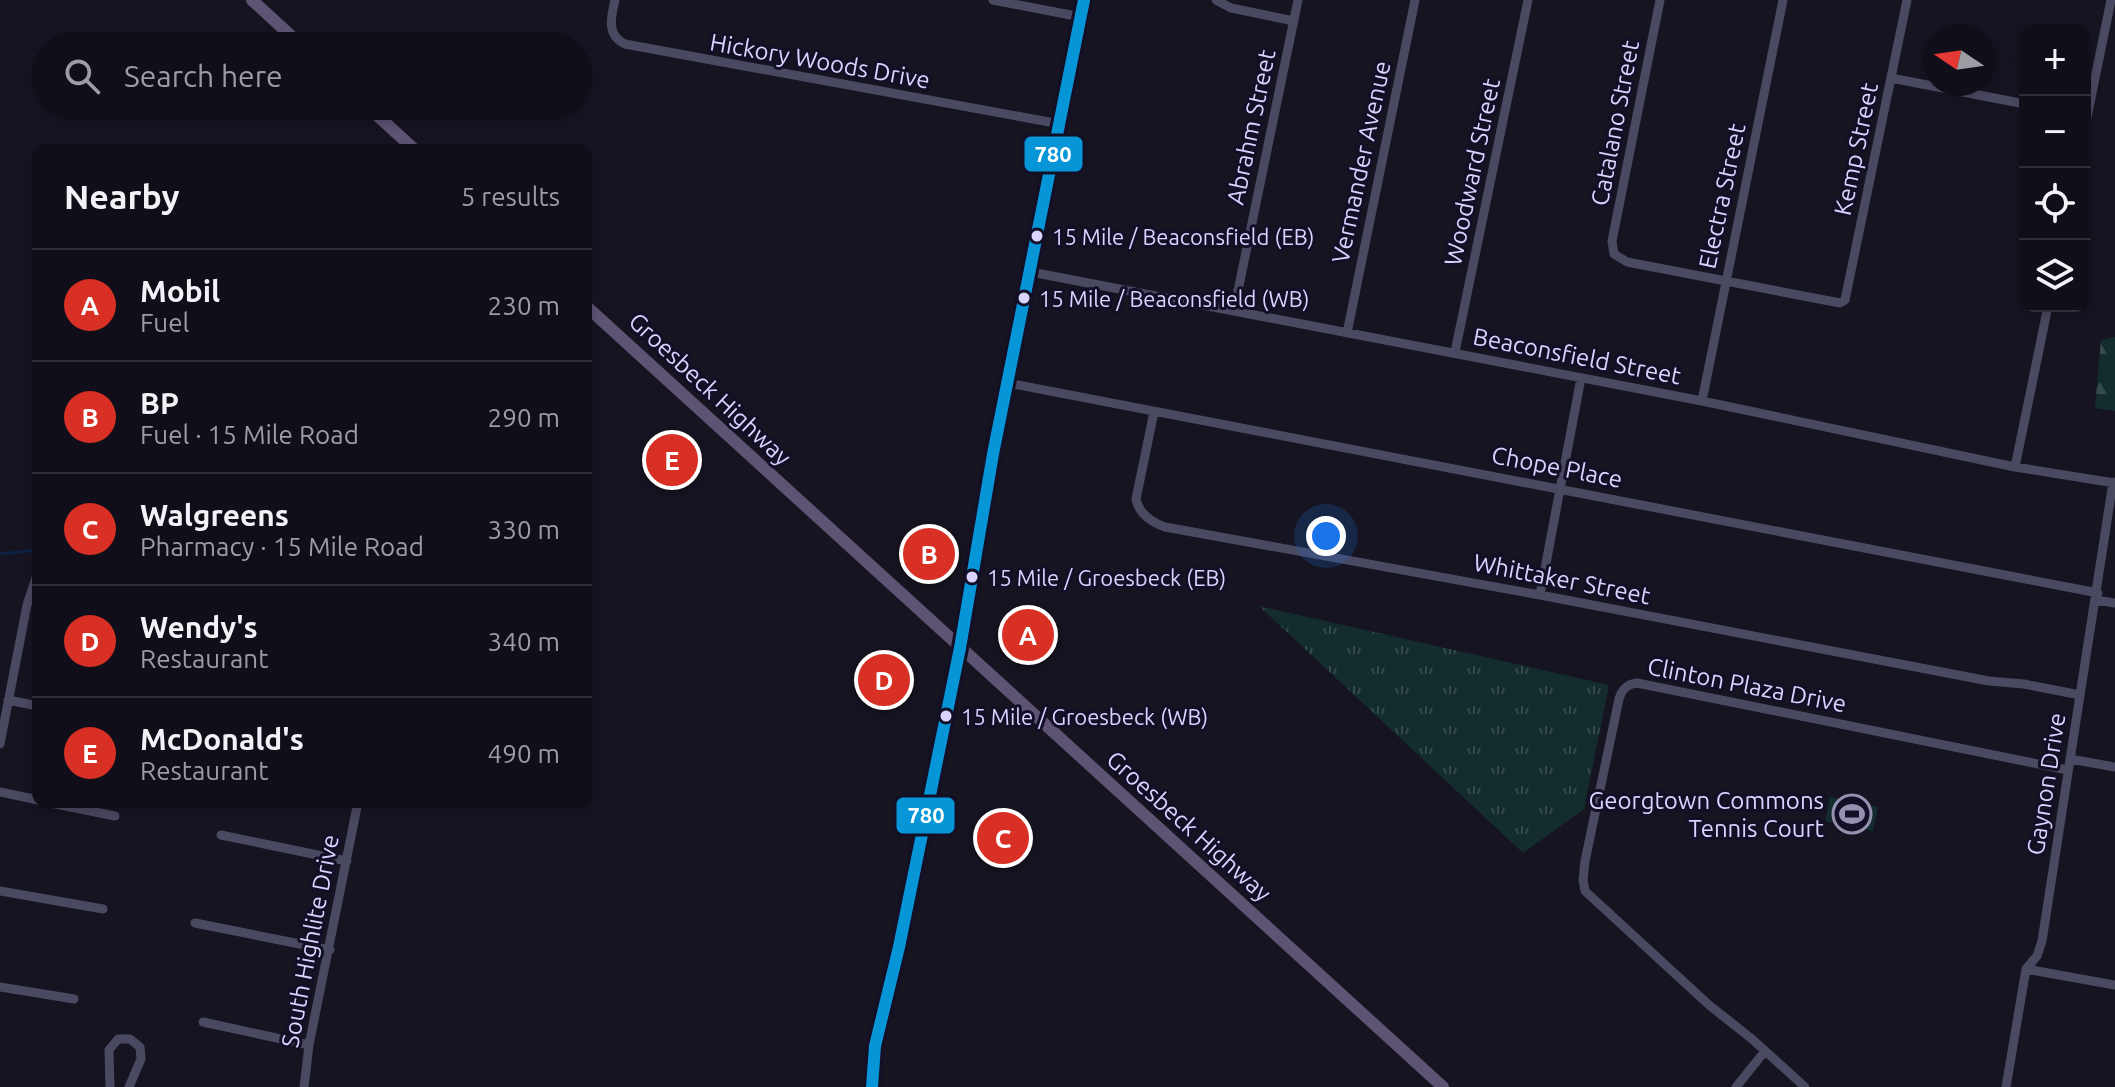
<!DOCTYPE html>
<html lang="en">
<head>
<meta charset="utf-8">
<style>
  :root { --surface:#100f19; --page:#1e1d26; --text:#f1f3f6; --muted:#9c9ca2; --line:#302f38; --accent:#d93025 }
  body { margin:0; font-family:Ubuntu,sans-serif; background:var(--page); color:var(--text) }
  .controls { position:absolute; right:24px; top:24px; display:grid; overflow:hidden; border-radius:16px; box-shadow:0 4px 12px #0003 }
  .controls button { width:72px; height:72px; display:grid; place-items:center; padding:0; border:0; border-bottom:2px solid var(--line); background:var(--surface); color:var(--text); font:40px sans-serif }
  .compass { position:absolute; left:1923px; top:24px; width:72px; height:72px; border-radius:50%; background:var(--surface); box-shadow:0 4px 12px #0003; rotate:283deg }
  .you { position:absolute; left:1326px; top:536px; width:28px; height:28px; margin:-20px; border:6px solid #fff; border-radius:50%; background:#1a73e8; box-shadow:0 0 0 12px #1a73e833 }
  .badge { display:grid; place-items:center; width:52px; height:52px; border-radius:50%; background:var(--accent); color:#fff; font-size:26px; font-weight:700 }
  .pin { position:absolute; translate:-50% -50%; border:4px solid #fff; box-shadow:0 2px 8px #0006 }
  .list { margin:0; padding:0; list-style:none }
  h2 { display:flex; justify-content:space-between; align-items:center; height:104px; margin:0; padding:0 32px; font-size:34px }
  h2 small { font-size:26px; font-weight:400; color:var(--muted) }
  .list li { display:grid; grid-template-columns:52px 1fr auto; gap:24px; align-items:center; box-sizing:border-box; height:112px; padding:0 32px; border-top:2px solid var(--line) }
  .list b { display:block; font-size:30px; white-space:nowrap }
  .list p { margin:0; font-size:26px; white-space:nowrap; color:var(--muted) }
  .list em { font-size:26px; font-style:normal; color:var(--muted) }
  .icon { flex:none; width:44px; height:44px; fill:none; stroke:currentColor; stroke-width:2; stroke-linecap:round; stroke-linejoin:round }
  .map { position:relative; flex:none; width:2115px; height:1087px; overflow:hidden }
  .search { position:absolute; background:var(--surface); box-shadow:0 4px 12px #0003; left:32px; top:32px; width:560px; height:88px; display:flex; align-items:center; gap:20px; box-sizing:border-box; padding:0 28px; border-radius:44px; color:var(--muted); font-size:30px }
  .panel { position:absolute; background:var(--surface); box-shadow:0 4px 12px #0003; left:32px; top:144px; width:560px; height:664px; border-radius:16px }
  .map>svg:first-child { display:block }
</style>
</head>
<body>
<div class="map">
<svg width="2115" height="1087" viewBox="0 0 2115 1087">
  <defs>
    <pattern id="grass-tufts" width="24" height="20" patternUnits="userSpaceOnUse" patternTransform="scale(2)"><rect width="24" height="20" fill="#132c2d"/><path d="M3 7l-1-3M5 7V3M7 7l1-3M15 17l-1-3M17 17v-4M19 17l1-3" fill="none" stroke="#354a4c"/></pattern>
    <pattern id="forest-firs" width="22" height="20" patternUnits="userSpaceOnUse" patternTransform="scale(2)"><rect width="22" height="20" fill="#132c2d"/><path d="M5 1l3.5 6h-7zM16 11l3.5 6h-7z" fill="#354a4c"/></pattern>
  </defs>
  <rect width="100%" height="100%" fill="#161421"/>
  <!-- grass -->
  <path fill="url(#grass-tufts)" d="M 1259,606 L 1609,685 L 1584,809 L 1523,853 Z"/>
  <!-- forest -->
  <path fill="url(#forest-firs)" d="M 2115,337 L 2115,411 L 2095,408 L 2101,340 Z"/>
  <!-- pitch -->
  <path fill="#132c2d" d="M 1830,797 L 1878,807 L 1873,831 L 1825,821 Z"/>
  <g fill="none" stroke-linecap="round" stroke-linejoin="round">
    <!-- stream -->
    <path stroke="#0d2144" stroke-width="3" d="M 0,554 L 38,550"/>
    <!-- minor -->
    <path stroke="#4a4962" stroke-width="9" d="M 615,0 C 611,17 606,35 625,44 L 1060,124
      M 993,0 L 1081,17
      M 1216,0 L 1231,8 L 1294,21
      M 1660,0 L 1612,241 L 1614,254 L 1627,262 L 1840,303 L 1845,300 L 1907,0
      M 1891,78 L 2025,104
      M 2085,127 L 2111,0
      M 1031,272 L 1702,401 L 2015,467 L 2115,483
      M 1234,310 L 1298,0
      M 1347,333 L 1415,0
      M 1455,352 L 1528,0
      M 1008,383 L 2098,593
      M 1702,401 L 1783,0
      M 1154,412 L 1136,499 C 1139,514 1151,522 1165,527 L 1540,595 L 1989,681 L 2024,684 L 2080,695
      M 2015,467 L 2048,306
      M 1540,595 L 1581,378
      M 2096,600 L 2115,603
      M 8,700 L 38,706
      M 0,744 L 27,605 L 38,572
      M 2070,759 L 2115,767
      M 0,792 L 38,800
      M 46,802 L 115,816
      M 221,835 L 347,861
      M 0,891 L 103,909
      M 195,923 L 330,950
      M 2026,969 L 2115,985
      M 0,987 L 74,999
      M 203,1022 L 309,1045
      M 110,1087 L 109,1050 L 118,1039 L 130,1039 L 140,1047 L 141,1059 L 129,1087
      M 304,1087 L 309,1045 L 358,802
      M 1736,1087 L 1765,1051
      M 1805,1087 L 1752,1039 L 1709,1005 L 1585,891 L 1583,880 L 1585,861 L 1619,699 C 1622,689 1627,684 1637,683 L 2068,770
      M 2006,1087 L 2026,969 L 2037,956 L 2042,941 L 2113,482"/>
    <!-- major -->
    <path stroke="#5e5373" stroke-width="12" d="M 252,0 L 302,46
      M 367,106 L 415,150
      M 586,306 L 1443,1087
      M 872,1087 L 875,1046 L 899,947 L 929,799 L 960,648 L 993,454 L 1084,0"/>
    <!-- bus-1 casing -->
    <g stroke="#130f26" stroke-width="18">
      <path id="bus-1" d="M 872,1087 L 875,1046 L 899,947 L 960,648 L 993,454 L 1084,0"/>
    </g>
    <!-- bus-1 -->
    <use href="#bus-1" stroke="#0696d7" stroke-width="12"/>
  </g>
  <!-- icons -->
  <defs>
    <g id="stadium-ring" transform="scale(2)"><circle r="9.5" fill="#130f26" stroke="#9591b1" stroke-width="1.5"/><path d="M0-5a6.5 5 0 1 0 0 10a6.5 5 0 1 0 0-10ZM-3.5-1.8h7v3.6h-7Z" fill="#9591b1"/></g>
  </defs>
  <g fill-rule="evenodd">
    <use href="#stadium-ring" x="1852" y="814"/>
  </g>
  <!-- markers -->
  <g fill="#d9d4ff" stroke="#130f26" stroke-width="3">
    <circle cx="1037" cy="236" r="7"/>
    <circle cx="1024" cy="298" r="7"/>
    <circle cx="972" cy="577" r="7"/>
    <circle cx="946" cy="716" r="7"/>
  </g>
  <g text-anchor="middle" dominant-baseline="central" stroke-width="6" stroke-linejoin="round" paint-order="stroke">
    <!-- bus labels -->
    <g font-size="22" fill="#d9d4ff" stroke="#130f26" text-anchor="start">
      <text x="1052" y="236">15 Mile / Beaconsfield (EB)</text>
      <text x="1039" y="298">15 Mile / Beaconsfield (WB)</text>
      <text x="987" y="577">15 Mile / Groesbeck (EB)</text>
      <text x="961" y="716">15 Mile / Groesbeck (WB)</text>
    </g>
    <!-- street labels -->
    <g font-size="24" fill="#d9d4ff" stroke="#130f26">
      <text transform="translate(820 61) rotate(10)">Hickory Woods Drive</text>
      <text transform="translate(1615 123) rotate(-79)">Catalano Street</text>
      <text transform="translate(1251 127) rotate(-78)">Abrahm Street</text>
      <text transform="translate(1856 149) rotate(-78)">Kemp Street</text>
      <text transform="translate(1361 162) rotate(-78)">Vermander Avenue</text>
      <text transform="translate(1472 172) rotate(-78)">Woodward Street</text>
      <text transform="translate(1722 196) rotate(-78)">Electra Street</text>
      <text transform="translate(1577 356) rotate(11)">Beaconsfield Street</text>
      <text transform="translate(710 389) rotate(43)">Groesbeck Highway</text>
      <text transform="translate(1557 467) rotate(11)">Chope Place</text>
      <text transform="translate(1562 579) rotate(11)">Whittaker Street</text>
      <text transform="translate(1747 685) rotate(11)">Clinton Plaza Drive</text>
      <text transform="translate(2046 784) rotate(-81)">Gaynon Drive</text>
      <text transform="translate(1189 826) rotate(42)">Groesbeck Highway</text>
      <text transform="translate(310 941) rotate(-79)">South Highlite Drive</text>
    </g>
    <!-- poi labels -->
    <g font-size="24" fill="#d9d4ff" stroke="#130f26" text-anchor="end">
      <text x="1824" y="800">Georgtown Commons<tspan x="1824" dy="28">Tennis Court</tspan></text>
    </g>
  </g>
  <g stroke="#130f26" stroke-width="3">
    <rect x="1023" y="135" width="61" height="38" rx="8" fill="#0696d7"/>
    <rect x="895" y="796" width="61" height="39" rx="8" fill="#0696d7"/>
  </g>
  <g font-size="22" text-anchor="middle" font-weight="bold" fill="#fff">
    <text x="1053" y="162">780</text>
    <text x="926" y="823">780</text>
  </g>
</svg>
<div class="controls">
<button>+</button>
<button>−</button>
<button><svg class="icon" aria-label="locate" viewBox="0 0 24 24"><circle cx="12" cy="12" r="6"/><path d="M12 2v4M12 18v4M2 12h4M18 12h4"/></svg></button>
<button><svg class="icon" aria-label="layers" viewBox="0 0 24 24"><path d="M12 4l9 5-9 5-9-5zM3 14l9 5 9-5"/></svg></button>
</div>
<svg class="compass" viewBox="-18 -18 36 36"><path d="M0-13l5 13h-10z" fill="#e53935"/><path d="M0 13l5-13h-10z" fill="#9c9ca2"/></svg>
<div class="you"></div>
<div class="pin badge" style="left:1028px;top:635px">A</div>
<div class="pin badge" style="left:929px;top:554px">B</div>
<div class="pin badge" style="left:1003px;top:838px">C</div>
<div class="pin badge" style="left:884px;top:680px">D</div>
<div class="pin badge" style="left:672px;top:460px">E</div>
<div class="search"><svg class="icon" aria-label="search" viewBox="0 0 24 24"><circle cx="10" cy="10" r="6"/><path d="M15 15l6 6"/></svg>Search here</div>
<section class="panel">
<h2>Nearby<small>5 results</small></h2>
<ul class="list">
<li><span class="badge">A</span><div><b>Mobil</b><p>Fuel</p></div><em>230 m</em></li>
<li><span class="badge">B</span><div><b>BP</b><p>Fuel · 15 Mile Road</p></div><em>290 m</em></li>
<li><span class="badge">C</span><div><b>Walgreens</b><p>Pharmacy · 15 Mile Road</p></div><em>330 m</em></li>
<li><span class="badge">D</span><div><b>Wendy's</b><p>Restaurant</p></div><em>340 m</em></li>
<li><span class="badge">E</span><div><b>McDonald's</b><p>Restaurant</p></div><em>490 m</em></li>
</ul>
</section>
</div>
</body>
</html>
